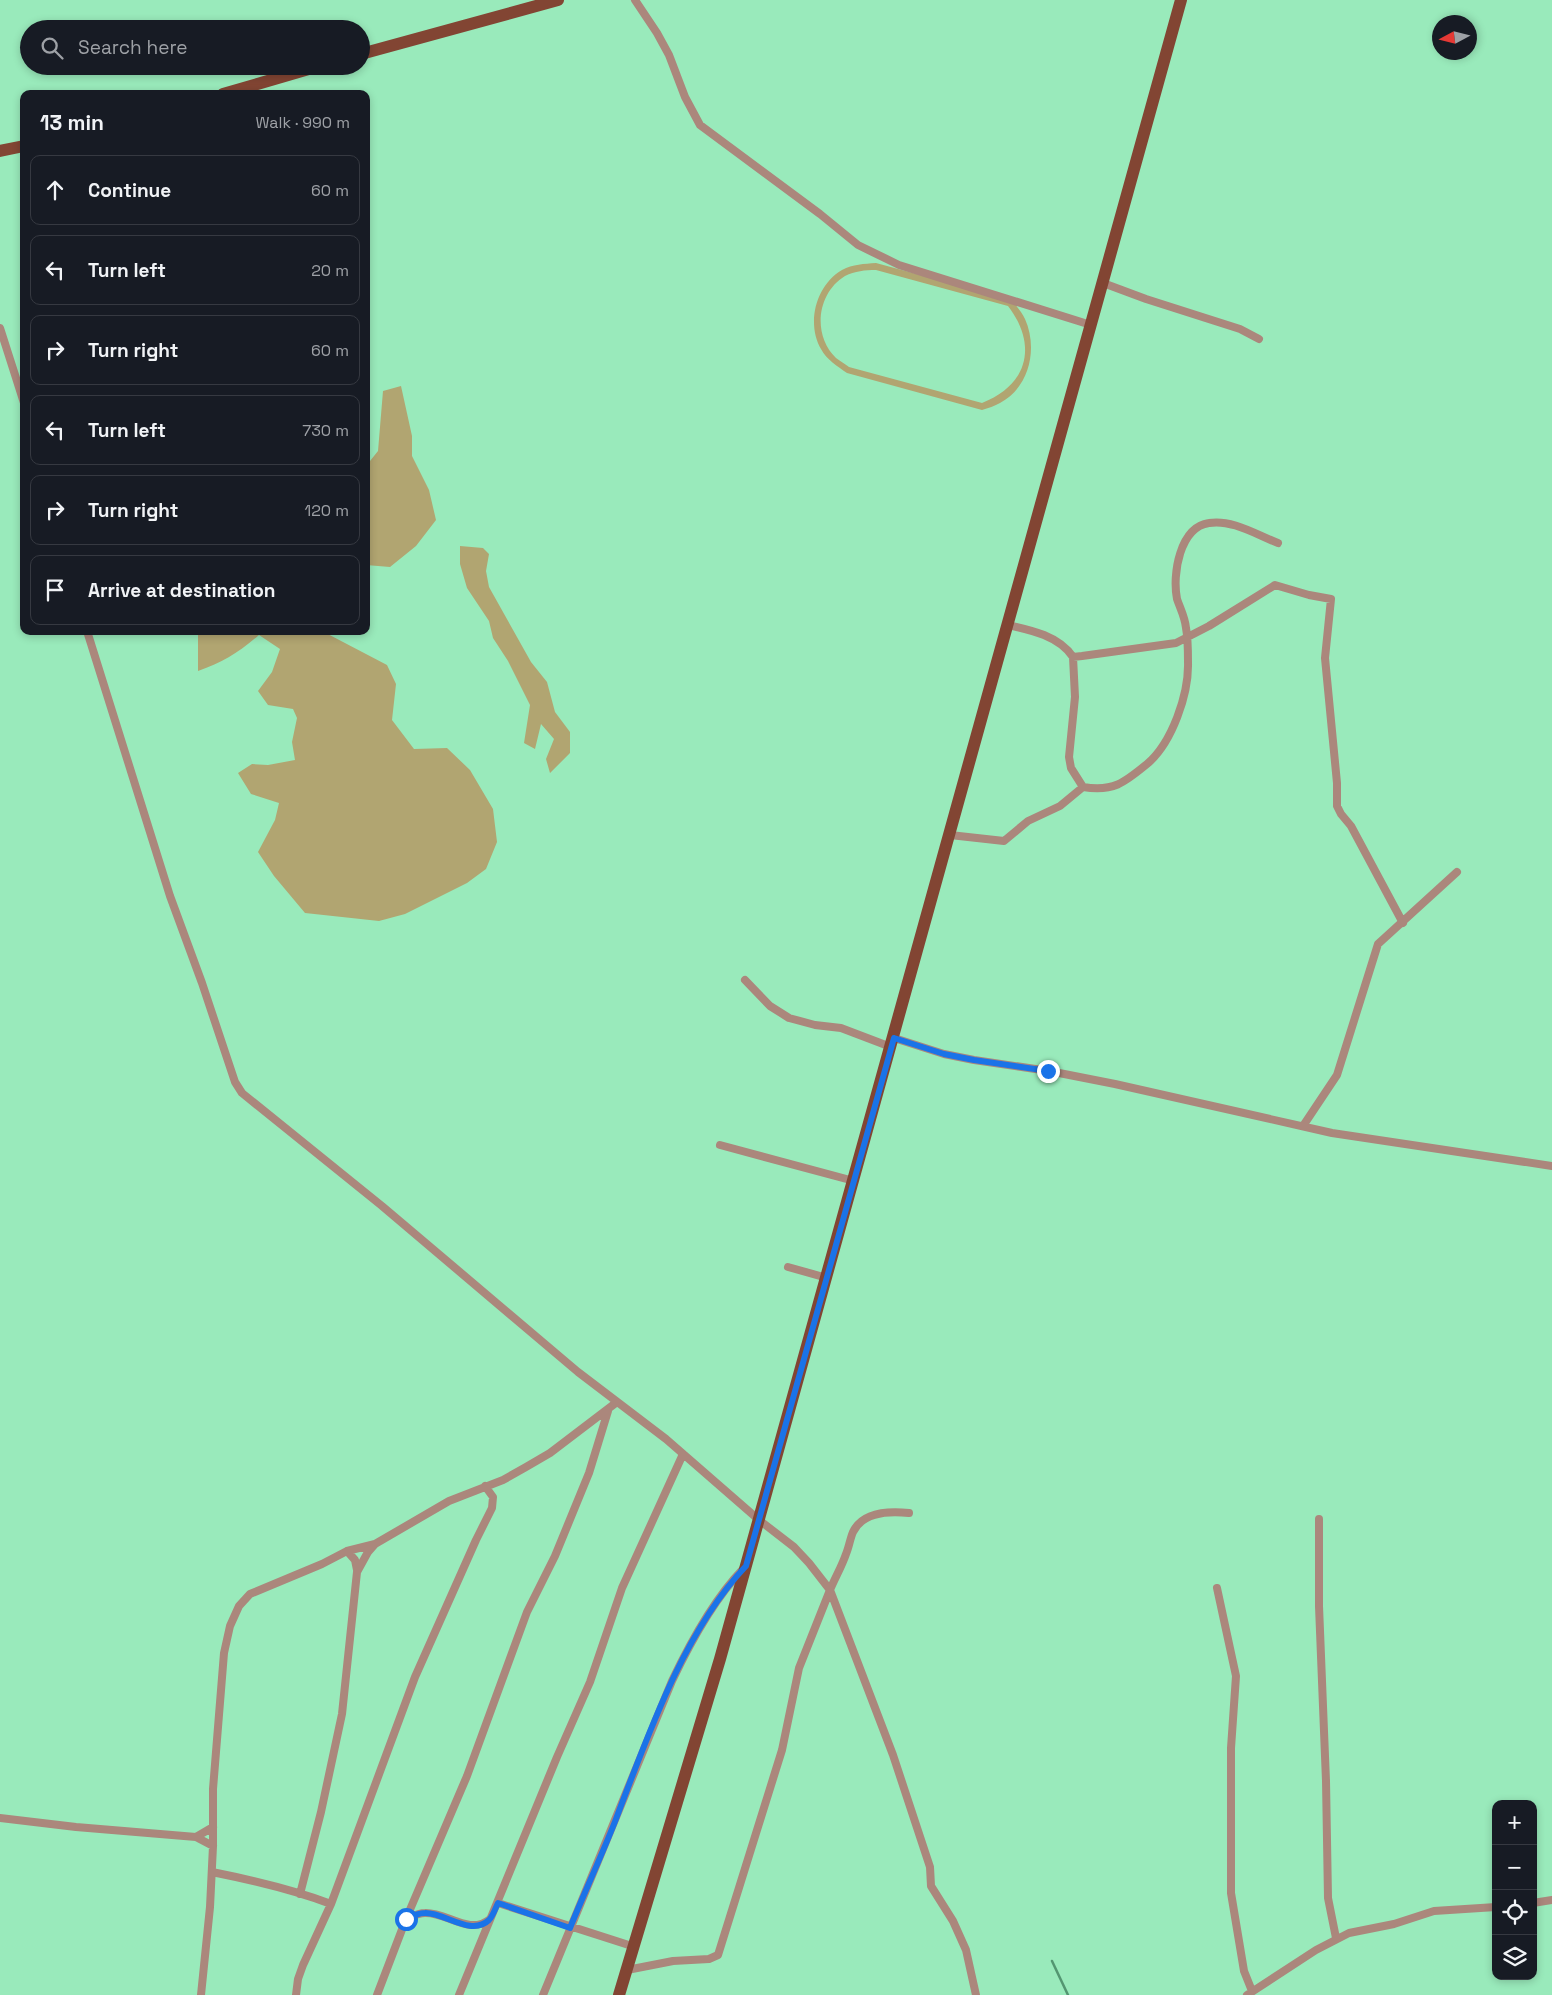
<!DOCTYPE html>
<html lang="en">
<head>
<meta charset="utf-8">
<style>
  :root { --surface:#171b24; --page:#20242c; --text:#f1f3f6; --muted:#9ea1a6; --line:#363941 }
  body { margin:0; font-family:"Space Grotesk",sans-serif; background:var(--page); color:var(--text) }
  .controls { position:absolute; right:15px; bottom:15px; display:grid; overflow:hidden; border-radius:10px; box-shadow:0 2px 8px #0003 }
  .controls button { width:45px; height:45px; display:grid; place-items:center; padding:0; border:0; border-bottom:1px solid var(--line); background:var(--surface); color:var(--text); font:25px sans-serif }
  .compass { position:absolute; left:1432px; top:15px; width:45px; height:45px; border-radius:50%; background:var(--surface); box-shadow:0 2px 8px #0003; rotate:263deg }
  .stop { position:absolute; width:15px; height:15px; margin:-11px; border:4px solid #1a73e8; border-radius:50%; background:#fff }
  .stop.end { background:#1a73e8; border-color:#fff; box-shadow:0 1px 5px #0008 }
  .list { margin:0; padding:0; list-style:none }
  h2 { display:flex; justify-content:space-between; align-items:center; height:65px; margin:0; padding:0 20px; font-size:21px }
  h2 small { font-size:16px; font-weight:400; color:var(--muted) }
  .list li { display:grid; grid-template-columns:32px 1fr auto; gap:15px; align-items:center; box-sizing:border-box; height:70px; margin:0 10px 10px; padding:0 10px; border:1px solid var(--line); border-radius:10px }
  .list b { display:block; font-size:19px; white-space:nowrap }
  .list em { font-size:16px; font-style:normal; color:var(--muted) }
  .icon { flex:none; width:28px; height:28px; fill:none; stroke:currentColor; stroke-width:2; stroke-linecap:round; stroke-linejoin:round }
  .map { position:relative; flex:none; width:1552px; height:1995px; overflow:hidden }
  .search { position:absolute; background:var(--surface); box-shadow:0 2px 8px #0003; left:20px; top:20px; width:350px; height:55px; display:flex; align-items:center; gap:12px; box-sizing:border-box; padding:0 18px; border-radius:28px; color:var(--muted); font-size:19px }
  .panel { position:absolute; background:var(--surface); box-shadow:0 2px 8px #0003; left:20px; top:90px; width:350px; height:545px; border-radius:10px }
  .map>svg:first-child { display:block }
</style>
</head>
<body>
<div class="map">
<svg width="1552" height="1995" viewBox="0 0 1552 1995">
  <rect width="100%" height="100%" fill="#99eabb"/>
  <!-- green -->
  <path fill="#b1a571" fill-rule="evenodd" d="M 876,263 L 1012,300 C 1016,306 1022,312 1025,319 C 1038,348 1030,387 1000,403 C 995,406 988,408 982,410 L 847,373 C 837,366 827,360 821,349 C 806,323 816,285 842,270 C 853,264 864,264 876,263 ZM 876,270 L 1008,306 C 1038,345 1028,385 982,403 L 849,367 C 845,364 840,361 836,358 C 812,335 817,293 845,276 C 855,271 865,270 876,270 Z
    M 401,386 L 412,436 L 412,456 L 429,490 L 436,520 L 416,546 L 390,567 L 366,565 L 366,529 L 369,522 L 366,520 L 366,466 L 378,451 L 383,391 Z
    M 460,546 L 483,548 L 489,554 L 486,571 L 489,587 L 531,662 L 547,682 L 555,712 L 570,732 L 570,753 L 550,773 L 546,759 L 554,739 L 541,724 L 535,749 L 524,743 L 530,705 L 508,661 L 493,638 L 489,621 L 467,588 L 460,564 Z
    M 198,631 L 294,631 L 296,634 L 305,631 L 322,631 L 387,665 L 396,684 L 392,720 L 414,749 L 447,748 L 470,770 L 493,809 L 497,842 L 486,869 L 467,883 L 405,914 L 379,921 L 305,913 L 274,876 L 258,852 L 275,820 L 279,803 L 251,794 L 238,773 L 252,764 L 268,765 L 295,760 L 292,742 L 297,718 L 293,709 L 268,705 L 258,691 L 272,672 L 280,649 L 259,635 C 238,653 223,662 198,671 Z"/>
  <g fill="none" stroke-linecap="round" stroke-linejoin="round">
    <!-- stream -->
    <path stroke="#539671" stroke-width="2.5" d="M 1052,1961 L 1068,1995"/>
    <!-- minor -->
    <path stroke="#ab877c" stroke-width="8" d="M 635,0 L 657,33 L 669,55 L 685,97 L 700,125 L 820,214 L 858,245 L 899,265 L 1091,325
      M 1103,283 L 1146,299 L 1240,329 L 1259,339
      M 0,328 L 24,403
      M 1008,625 C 1031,630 1059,636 1073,657 L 1082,656 L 1176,643 L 1209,626 L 1275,585 L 1309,595 L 1331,599 L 1325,658 L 1337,783 L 1337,806 L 1341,814 L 1351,826 L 1403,923
      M 87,631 L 170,896 L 202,983 L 235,1082 L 242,1093 L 382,1206 L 578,1372 L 666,1439 L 759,1520 L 794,1547 L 809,1563 L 830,1590 L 799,1668 L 782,1750 L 718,1955 L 709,1959 L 673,1961 L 627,1970
      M 1073,657 L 1075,697 L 1069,757 L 1071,768 L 1083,787 C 1113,792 1124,783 1147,764 C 1172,743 1189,694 1188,662 C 1188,651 1188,638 1186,628 C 1185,617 1180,608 1177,599 C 1172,574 1180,527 1209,523 C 1232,519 1257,535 1278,543
      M 950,835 L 1004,841 L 1028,821 L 1060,806 L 1083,787
      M 745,980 L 770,1006 L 789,1018 L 815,1025 L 841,1028 L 891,1047
      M 894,1038 L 944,1054 L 974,1060 L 1049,1071 L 1115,1084 L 1332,1133 L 1552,1166
      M 1303,1126 L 1337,1075 L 1378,944 L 1457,872
      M 720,1145 L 854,1181
      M 788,1267 L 827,1278
      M 909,1513 C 890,1511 863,1511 853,1532 C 850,1539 849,1547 846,1554 C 842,1566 835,1578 830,1590 L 893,1755 L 930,1867 L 931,1886 L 953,1921 L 966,1950 L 976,1995
      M 1319,1519 L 1319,1606 L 1326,1781 L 1328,1898 L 1336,1938
      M 347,1551 L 355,1560 L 357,1570
      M 1217,1588 L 1236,1676 L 1231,1748 L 1231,1893 L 1244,1971 L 1252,1991
      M 0,1818 L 76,1827 L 196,1837 L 213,1846
      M 196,1837 L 213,1827
      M 212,1872 C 252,1880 292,1889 331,1904
      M 300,1894 L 321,1812 L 342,1714 L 357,1572 L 368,1552 L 375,1544
      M 498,1903 L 635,1947
      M 1533,1903 L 1552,1900
      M 406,1919 C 413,1916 418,1913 425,1913 C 447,1912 469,1936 490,1919
      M 201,1995 L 210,1907 L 213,1846 L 213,1789 L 224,1653 L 230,1626 L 239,1606 L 250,1594 L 322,1564 L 347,1551 L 375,1544 L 449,1501 L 503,1480 L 526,1467 L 550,1453 L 617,1402
      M 296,1995 L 298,1979 L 303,1965 L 331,1904 L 415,1677 L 476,1540 L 492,1508 L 493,1497 L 485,1486
      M 377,1995 L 406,1919 L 467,1776 L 527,1612 L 555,1556 L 589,1473 L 608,1411
      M 459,1995 L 557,1757 L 590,1682 L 622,1588 L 683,1454
      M 543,1995 L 672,1681 C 690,1643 714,1599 743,1569
      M 1247,1995 L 1316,1950 L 1349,1933 L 1394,1924 L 1434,1911 L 1496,1907"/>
    <!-- primary -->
    <path stroke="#824533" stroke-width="12" d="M 361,54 L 558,0
      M 223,94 L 319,66
      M 0,151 L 24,146
      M 619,1995 L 720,1659 L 1181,0"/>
  </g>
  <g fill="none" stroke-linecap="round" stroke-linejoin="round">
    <!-- route -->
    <path stroke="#1a73e8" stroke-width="6" d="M 406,1919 C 412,1916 418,1913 425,1913 C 444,1912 471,1937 489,1920 C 493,1916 495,1909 498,1903 L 570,1928 C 585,1891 602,1855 616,1819 C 648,1735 684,1631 746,1566 L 894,1038 L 944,1054 L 974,1060 L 1048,1071"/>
  </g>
</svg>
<div class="controls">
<button>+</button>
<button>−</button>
<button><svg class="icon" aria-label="locate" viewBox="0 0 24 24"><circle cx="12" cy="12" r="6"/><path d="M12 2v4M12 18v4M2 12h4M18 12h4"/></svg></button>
<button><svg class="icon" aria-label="layers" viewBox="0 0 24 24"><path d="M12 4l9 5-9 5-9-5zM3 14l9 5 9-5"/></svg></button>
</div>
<svg class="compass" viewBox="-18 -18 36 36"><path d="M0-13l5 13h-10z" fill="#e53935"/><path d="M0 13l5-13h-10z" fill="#9ea1a6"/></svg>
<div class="stop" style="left:406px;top:1919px"></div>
<div class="stop end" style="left:1048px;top:1071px"></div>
<div class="search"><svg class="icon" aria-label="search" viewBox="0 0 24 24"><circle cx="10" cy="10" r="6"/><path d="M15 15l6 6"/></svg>Search here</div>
<section class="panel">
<h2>13 min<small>Walk · 990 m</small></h2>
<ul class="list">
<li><svg class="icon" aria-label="ahead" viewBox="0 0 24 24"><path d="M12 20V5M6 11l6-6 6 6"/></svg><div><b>Continue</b></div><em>60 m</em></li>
<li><svg class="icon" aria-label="left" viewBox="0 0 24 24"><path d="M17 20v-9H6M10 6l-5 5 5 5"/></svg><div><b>Turn left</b></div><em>20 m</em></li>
<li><svg class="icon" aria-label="right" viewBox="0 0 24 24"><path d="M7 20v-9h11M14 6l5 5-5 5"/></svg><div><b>Turn right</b></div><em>60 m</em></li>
<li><svg class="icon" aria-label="left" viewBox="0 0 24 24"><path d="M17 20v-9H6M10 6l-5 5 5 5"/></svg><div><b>Turn left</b></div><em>730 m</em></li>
<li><svg class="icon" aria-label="right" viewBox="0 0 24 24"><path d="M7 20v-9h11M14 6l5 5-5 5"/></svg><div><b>Turn right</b></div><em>120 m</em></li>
<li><svg class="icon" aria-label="arrive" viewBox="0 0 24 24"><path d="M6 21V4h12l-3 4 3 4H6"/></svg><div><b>Arrive at destination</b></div></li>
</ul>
</section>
</div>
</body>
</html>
